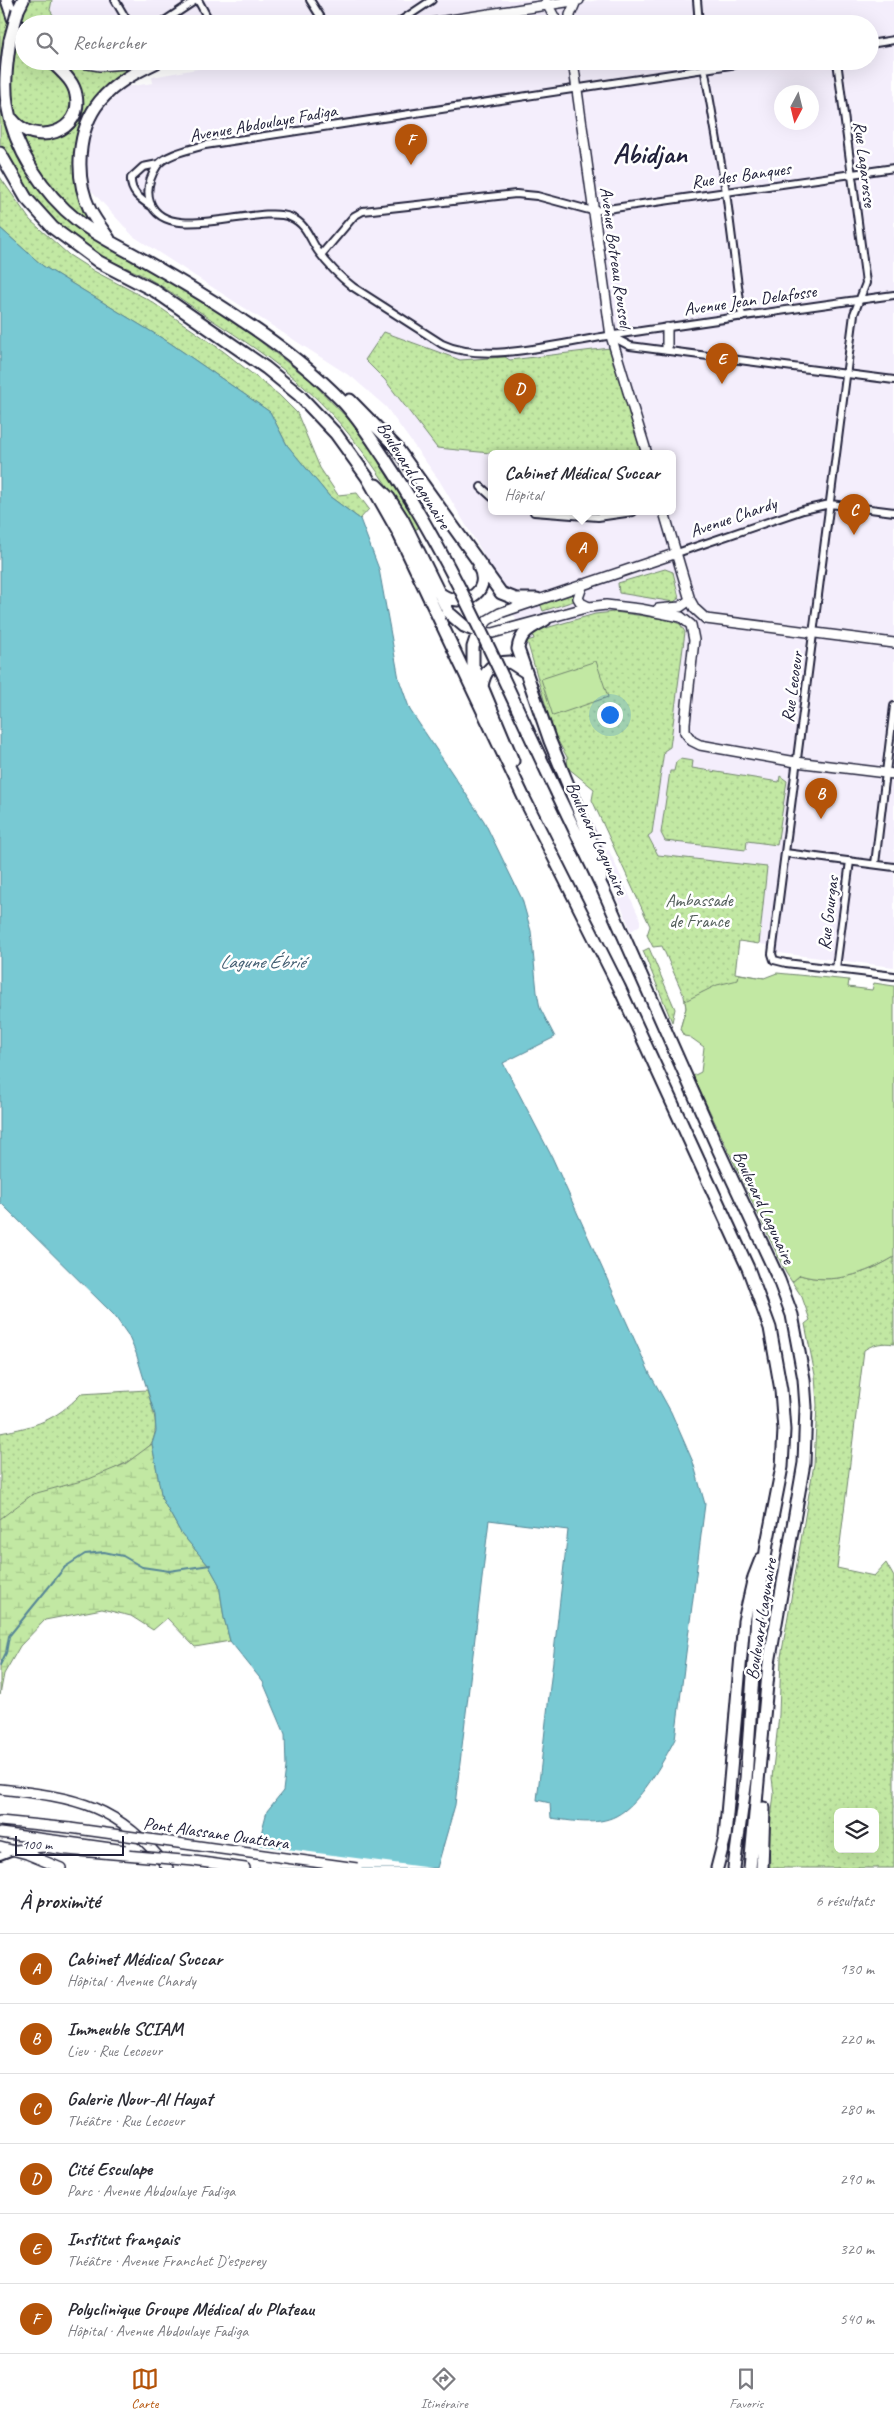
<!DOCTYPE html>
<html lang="fr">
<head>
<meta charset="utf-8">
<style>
  :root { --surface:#fff; --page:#f7f7f7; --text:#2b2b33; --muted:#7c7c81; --line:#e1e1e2; --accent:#b45309 }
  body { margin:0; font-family:Caveat,sans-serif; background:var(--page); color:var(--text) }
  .controls { position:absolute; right:15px; bottom:15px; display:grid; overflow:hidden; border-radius:8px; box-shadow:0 5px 20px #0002 }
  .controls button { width:45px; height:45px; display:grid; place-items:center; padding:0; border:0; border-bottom:1px solid var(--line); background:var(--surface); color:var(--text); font:25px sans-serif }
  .compass { position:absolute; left:774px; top:85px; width:45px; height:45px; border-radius:50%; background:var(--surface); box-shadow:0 5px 20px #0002; rotate:187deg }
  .scale { position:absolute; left:15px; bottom:12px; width:109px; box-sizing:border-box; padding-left:5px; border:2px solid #22223b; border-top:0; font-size:14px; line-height:18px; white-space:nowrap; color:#22223b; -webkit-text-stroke:4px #fff; paint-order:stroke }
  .you { position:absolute; left:609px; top:714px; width:18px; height:18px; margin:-12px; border:4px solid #fff; border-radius:50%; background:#1a73e8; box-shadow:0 0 0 8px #1a73e833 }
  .badge { display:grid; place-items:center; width:32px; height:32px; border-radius:50%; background:var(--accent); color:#fff; font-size:16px; font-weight:700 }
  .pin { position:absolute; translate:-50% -41px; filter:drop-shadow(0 1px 2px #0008) }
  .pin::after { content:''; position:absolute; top:26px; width:18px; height:15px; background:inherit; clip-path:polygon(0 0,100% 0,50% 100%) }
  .popup { position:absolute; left:488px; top:450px; width:188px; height:65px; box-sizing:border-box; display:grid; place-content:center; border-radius:8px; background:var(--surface); filter:drop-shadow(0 1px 4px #0005); font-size:16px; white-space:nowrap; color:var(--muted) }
  .popup b { font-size:19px; color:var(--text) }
  .popup::after { content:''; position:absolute; left:50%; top:100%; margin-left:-10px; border:10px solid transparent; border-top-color:var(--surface) }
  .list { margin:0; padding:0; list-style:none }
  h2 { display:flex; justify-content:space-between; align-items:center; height:65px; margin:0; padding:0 20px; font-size:21px }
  h2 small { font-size:16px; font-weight:400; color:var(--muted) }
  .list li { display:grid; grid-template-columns:32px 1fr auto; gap:15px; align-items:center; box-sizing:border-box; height:70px; padding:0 20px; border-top:1px solid var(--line) }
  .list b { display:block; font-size:19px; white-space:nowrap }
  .list p { margin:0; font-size:16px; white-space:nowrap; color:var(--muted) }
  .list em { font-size:16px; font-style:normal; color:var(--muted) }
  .icon { flex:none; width:28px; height:28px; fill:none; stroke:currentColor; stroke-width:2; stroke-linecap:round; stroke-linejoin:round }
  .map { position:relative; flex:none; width:894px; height:1868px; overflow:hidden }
  .search { position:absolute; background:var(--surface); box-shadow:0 5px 20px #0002; left:15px; right:15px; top:15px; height:55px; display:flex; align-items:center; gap:12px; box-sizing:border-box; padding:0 18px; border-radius:28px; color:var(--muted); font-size:19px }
  .sheet { height:485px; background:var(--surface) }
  nav { display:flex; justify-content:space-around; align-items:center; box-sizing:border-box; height:70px; border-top:1px solid var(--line); background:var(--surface); font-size:14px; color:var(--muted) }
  nav a { display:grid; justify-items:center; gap:2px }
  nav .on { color:var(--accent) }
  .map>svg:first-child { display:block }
</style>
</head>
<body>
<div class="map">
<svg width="894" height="1868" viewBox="0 0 894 1868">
  <defs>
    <pattern id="grass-dots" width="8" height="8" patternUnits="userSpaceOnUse" patternTransform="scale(1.25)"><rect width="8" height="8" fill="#c2e8a3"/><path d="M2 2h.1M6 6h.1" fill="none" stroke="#a6c78d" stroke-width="1.8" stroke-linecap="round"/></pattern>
    <pattern id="wetland-marsh" width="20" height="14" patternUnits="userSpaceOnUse" patternTransform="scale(1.25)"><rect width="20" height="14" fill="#c2e8a3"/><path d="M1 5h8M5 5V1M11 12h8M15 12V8" fill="none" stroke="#a6c78d"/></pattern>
  </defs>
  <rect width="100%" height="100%" fill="#fff"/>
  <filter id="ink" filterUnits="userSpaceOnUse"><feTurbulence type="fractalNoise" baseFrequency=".02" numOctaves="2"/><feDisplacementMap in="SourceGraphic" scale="10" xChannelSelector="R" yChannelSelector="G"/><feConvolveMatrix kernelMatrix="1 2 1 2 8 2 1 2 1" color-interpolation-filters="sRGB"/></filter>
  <g filter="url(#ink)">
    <!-- built -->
    <path fill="#f4eefc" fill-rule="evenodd" d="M 52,0 L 552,0 L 380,24 L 59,24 L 50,10 Z
      M 598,0 L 894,0 L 894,967 L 779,953 L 767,948 L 767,945 L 739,941 L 735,973 L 739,974 L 685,1001 L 662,946 L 653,947 L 647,935 L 650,926 L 592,800 L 594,789 L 568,768 L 567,757 L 554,734 L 527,641 L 481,550 L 439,480 L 386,407 L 353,378 L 133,236 L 90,189 L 85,152 L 96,116 L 125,87 L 153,83 L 152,77 L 242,61 L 870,61 L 870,24 L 460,24 ZM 782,92 L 812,92 L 812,122 L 782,122 ZM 492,454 L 672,454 L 672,512 L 492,512 Z
      M 578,797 L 591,818 L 606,851 L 609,850 L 640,919 L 640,925 L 631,931 Z"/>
    <!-- grass -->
    <path fill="url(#grass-dots)" stroke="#72856f" fill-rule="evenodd" d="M 0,0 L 52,0 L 50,10 L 59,24 L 24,24 L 24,61 L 141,61 L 82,126 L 86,213 L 109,248 L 175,285 L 240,326 L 310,380 L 358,429 L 383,461 L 420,527 L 415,530 C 384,479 349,427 304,387 C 275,361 242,339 209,318 C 188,304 168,289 146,277 C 131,269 116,264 101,256 C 54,231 22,191 0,143 Z
      M 0,177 L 30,220 L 69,255 L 94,271 L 149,300 L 223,351 L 279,395 L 297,413 L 320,468 L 338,495 L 357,493 L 369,509 L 360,519 L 329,496 L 287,445 L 270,412 L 170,343 L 43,266 L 0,228 Z
      M 384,332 L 460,360 L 505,357 L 510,360 L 610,348 L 642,452 L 635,454 L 501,454 L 437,448 L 385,380 L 365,360 Z
      M 665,569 L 673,572 L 679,598 L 674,602 L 619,593 L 618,583 Z
      M 574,592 L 577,600 L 543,611 L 540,603 Z
      M 614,612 L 666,619 L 680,624 L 685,632 L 670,747 L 664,751 L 652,833 L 648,836 L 658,855 L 767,867 L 759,944 L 739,941 L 735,973 L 764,978 L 684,1036 L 680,1029 L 686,1008 L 684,996 L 662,946 L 653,947 L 647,935 L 650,926 L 592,800 L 594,789 L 568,768 L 567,757 L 554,734 L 527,641 L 534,639 L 532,632 L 595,614 Z
      M 680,759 L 693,761 L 692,768 L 779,782 L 780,776 L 787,781 L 777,845 L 747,841 L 746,850 L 665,841 L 661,833 L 670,771 L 674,771 L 676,762 Z
      M 649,948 L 675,1009 L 672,1022 L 643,951 Z
      M 894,1257 L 894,1344 C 883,1342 873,1344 864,1350 L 837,1568 L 874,1576 L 886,1563 L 894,1577 L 894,1868 L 770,1868 L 769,1836 L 774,1794 L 772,1778 L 779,1715 L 781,1657 L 814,1464 L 817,1405 L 815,1375 L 805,1324 L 810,1320 L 802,1297 L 792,1282 L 800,1275 C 832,1285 866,1274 894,1257 ZM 838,1812 L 875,1812 L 875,1849 L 838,1849 Z
      M 147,1390 C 152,1407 160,1425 152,1442 C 143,1463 27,1507 0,1519 L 0,1433 C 36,1426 55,1421 81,1394 Z"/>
    <!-- wetland -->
    <path fill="url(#wetland-marsh)" stroke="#72856f" d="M 152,1444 L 162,1499 L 181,1533 L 209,1566 L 219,1584 L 224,1618 L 230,1641 L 195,1647 L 167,1618 L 153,1630 L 131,1616 L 102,1609 L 45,1620 L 20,1646 L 4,1674 L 0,1695 L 0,1519 L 33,1494 L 89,1479 L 125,1464 Z"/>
    <!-- pitch -->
    <path fill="#c2e8a3" stroke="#72856f" d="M 596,661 L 608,697 L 553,716 L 541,679 Z
      M 777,973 L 849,980 L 848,987 L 872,990 L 874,983 L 894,986 L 894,1257 C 866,1274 832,1285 800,1275 L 792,1282 L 786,1273 L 693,1076 L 701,1072 L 704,1047 L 690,1037 L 684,1036 L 680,1029 L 686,1008 L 685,1001 L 717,985 L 738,980 L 739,974 L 764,978 Z"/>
    <!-- water -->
    <path fill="#78c9d3" stroke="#568696" d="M 0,228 L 43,266 L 170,343 L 270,412 L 287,445 L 329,496 L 360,519 L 379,569 L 399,679 L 410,710 L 484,821 L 522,899 L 531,931 L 537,992 L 540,1008 L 555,1037 L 503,1063 L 552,1157 L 650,1374 L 671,1412 L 693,1462 L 705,1504 L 675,1739 C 663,1762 640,1804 616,1816 C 597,1826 571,1821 551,1818 L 550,1803 L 537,1800 L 568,1530 L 489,1520 L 455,1805 L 437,1868 L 257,1868 L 262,1830 L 267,1811 L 283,1791 L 286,1767 L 285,1734 L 263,1682 L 230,1641 L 224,1618 L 219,1584 L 209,1566 L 181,1533 L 162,1499 L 152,1444 L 156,1431 L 155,1415 L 136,1353 L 128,1335 L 114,1315 L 0,1202 Z"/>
    <!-- pier -->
    <path fill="#fff" d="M 257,1845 L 432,1868 L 255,1868 Z"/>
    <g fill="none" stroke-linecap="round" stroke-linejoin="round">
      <!-- stream -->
      <path stroke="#568696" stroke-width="2" d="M 0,1665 L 6,1653 L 9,1636 L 65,1567 L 85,1554 L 104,1552 L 123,1556 L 142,1567 L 169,1571 L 210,1565"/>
      <!-- street casing -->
      <g stroke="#22223b" stroke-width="10">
        <path id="street" d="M 115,0 L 129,24
          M 198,0 L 211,24
          M 310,0 L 325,24
          M 697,0 L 699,24
          M 160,24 L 196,0
          M 396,24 L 432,0
          M 870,44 L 894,40
          M 703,61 L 726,192 L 742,317
          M 757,61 L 205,145 C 192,149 165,154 157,166 C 150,177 146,190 150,202 C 166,246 258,204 290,217 C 307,224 309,238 318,251 C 328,265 340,277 353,287 L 442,344 C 488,366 570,340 621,334 C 712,321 803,307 894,295
          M 837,61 L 866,283 L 854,314 L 772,954 L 774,960 L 786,963 L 894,976
          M 151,206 C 140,199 130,192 131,178 L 143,167 L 158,164
          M 321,255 L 354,216 L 363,211 L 516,194 L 537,196 L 593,211 L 894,168
          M 611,336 L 630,346 L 894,380
          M 481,487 L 492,497
          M 534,512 L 598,517 L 633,512
          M 677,553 L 803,510 L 830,504 L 894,512
          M 785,853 L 894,867
          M 875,864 L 894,706
          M 836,968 L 850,861
          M 0,1856 L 13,1851"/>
      </g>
      <!-- secondary casing -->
      <g stroke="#22223b" stroke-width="12">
        <path id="secondary" d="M 546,2 L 558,24
          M 425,24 L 579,0
          M 570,24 L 570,15 L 576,1
          M 70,61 L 100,66 L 166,61
          M 573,61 L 611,336 L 647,454
          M 667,328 L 667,349
          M 664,512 L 690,600 L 695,609 L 706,619 L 894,643
          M 583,584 L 578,598 L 581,603 L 589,607
          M 658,609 L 680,607 L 690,600
          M 478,632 L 493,633 L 589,607 L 606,605 L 640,609 L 681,617 L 691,625 L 694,640 L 685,723 L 685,732 L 692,741 L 700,745 L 796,762 L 894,774
          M 478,632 L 488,620 L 500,613 L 677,553
          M 0,1789 C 76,1797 119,1805 168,1868
          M 0,1821 L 70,1828
          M 0,1833 L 68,1842
          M 0,1847 L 27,1854 L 61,1868
          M 16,1850 L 43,1847 L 67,1850
          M 194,1861 L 245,1868"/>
      </g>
      <!-- highway casing -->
      <g stroke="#22223b" stroke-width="15">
        <path id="highway" d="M 7,0 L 13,18 L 24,33
          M 18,10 L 23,0
          M 10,40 C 7,61 4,82 7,104 C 14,149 43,193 78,221 C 97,236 119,246 140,258 C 175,278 210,298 243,321 C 278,344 314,372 343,402 C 359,419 372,440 385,459
          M 12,119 C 34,148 84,132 76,95 C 74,81 61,71 51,61
          M 0,153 L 26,198 L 53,228 L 99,262 L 155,291 L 266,368 L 299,395 L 336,434 L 367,477 L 397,530 L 525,800 L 619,987 L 748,1268 L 770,1328 L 781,1390 L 784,1430 L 782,1467 L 767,1544 L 757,1616 L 746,1779 L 734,1868
          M 109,239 C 103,230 95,220 90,210 C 74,177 77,129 100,101 C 116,82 136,72 157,62
          M 350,400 L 396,447 L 501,593 L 516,599 L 537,599
          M 376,485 L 389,498 L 403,520 L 449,613 L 464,626 L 478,632 L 473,647 L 473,665 L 513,761
          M 438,592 C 460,611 493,593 479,567
          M 545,620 C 532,627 520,632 518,649 L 550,741 L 597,855 L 601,878
          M 482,687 C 484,670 493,662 510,662 L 524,671
          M 557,793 L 602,887 L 719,1151 L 779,1280 L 792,1315 L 804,1379 L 806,1407 L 804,1463 L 769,1663 L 750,1868
          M 717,1868 L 725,1837 L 744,1621 L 754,1577 L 761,1559
          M 762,1868 L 764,1808"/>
      </g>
      <!-- street -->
      <use href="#street" stroke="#fff" stroke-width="6"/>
      <!-- secondary -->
      <use href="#secondary" stroke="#fff" stroke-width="9"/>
      <!-- highway -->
      <use href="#highway" stroke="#fff" stroke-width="11"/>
      <!-- secondary-bridge casing -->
      <g stroke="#22223b" stroke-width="12" stroke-linecap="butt">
        <path id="secondary-bridge" d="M 70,1828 L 357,1868
          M 68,1842 L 125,1850
          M 67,1850 L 194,1861"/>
      </g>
      <!-- highway-bridge casing -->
      <g stroke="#22223b" stroke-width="15" stroke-linecap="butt">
        <path id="highway-bridge" d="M 10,40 L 18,10
          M 385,459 C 455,564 503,680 557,793"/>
      </g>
      <!-- secondary-bridge -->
      <use href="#secondary-bridge" stroke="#fff" stroke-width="9"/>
      <!-- highway-bridge -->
      <use href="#highway-bridge" stroke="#fff" stroke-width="11"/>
    </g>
  </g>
  <g text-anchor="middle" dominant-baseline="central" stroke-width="5" stroke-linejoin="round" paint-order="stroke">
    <!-- street labels -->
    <g font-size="18" fill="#22223b" stroke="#fff">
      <text transform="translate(263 123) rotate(-10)">Avenue Abdoulaye Fadiga</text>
      <text transform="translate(865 164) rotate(83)">Rue Lagarosse</text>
      <text transform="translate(741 175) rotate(-8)">Rue des Banques</text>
      <text transform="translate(616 257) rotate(82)">Avenue Botreau Roussel</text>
      <text transform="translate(750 300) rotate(-8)">Avenue Jean Delafosse</text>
      <text transform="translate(414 475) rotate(58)">Boulevard Lagunaire</text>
      <text transform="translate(733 517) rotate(-19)">Avenue Chardy</text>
      <text transform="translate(792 687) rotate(-82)">Rue Lecoeur</text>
      <text transform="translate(597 838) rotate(65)">Boulevard Lagunaire</text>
      <text transform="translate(828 913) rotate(-83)">Rue Gourgas</text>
      <text transform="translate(764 1207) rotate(65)">Boulevard Lagunaire</text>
      <text transform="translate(761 1619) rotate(-81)">Boulevard Lagunaire</text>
      <text transform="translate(216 1833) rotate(8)">Pont Alassane Ouattara</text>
    </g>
    <!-- park labels -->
    <g font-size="18" fill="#525d5a" stroke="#fff">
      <text x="699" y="900">Ambassade<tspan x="699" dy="21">de France</tspan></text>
    </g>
    <!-- water labels -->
    <g font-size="19" font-style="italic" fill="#405c70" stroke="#fff">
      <text x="262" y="962">Lagune Ébrié</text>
    </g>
    <!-- town labels -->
    <g font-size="28" font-weight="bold" fill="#22223b" stroke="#fff">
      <text x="650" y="153">Abidjan</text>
    </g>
  </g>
</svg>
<div class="controls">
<button><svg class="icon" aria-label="layers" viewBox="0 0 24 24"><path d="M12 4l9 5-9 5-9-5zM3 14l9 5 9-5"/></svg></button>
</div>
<svg class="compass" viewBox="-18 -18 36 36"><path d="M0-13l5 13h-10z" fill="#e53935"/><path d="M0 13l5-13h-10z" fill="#7c7c81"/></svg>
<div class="scale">100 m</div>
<div class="you"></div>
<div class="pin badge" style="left:582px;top:573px">A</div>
<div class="popup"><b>Cabinet Médical Succar</b>Hôpital</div>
<div class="pin badge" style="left:821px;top:819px">B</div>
<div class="pin badge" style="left:854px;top:535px">C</div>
<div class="pin badge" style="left:520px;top:414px">D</div>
<div class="pin badge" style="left:722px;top:384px">E</div>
<div class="pin badge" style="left:411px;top:165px">F</div>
<div class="search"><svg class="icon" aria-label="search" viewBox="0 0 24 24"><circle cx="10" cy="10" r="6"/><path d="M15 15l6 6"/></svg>Rechercher</div>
</div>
<section class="sheet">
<h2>À proximité<small>6 résultats</small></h2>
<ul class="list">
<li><span class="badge">A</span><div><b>Cabinet Médical Succar</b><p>Hôpital · Avenue Chardy</p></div><em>130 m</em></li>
<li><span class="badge">B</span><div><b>Immeuble SCIAM</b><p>Lieu · Rue Lecoeur</p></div><em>220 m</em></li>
<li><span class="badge">C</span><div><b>Galerie Nour-Al Hayat</b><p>Théâtre · Rue Lecoeur</p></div><em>280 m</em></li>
<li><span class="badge">D</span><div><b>Cité Esculape</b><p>Parc · Avenue Abdoulaye Fadiga</p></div><em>290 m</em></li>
<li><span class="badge">E</span><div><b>Institut français</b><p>Théâtre · Avenue Franchet D'esperey</p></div><em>320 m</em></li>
<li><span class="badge">F</span><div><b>Polyclinique Groupe Médical du Plateau</b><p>Hôpital · Avenue Abdoulaye Fadiga</p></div><em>540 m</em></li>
</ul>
</section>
<nav>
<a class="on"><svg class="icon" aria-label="map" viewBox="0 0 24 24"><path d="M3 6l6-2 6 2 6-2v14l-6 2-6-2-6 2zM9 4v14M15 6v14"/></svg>Carte</a>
<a><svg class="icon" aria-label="directions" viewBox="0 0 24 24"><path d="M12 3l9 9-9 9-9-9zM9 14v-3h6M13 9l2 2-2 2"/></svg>Itinéraire</a>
<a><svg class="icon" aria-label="saved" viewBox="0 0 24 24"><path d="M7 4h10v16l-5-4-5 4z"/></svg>Favoris</a>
</nav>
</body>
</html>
